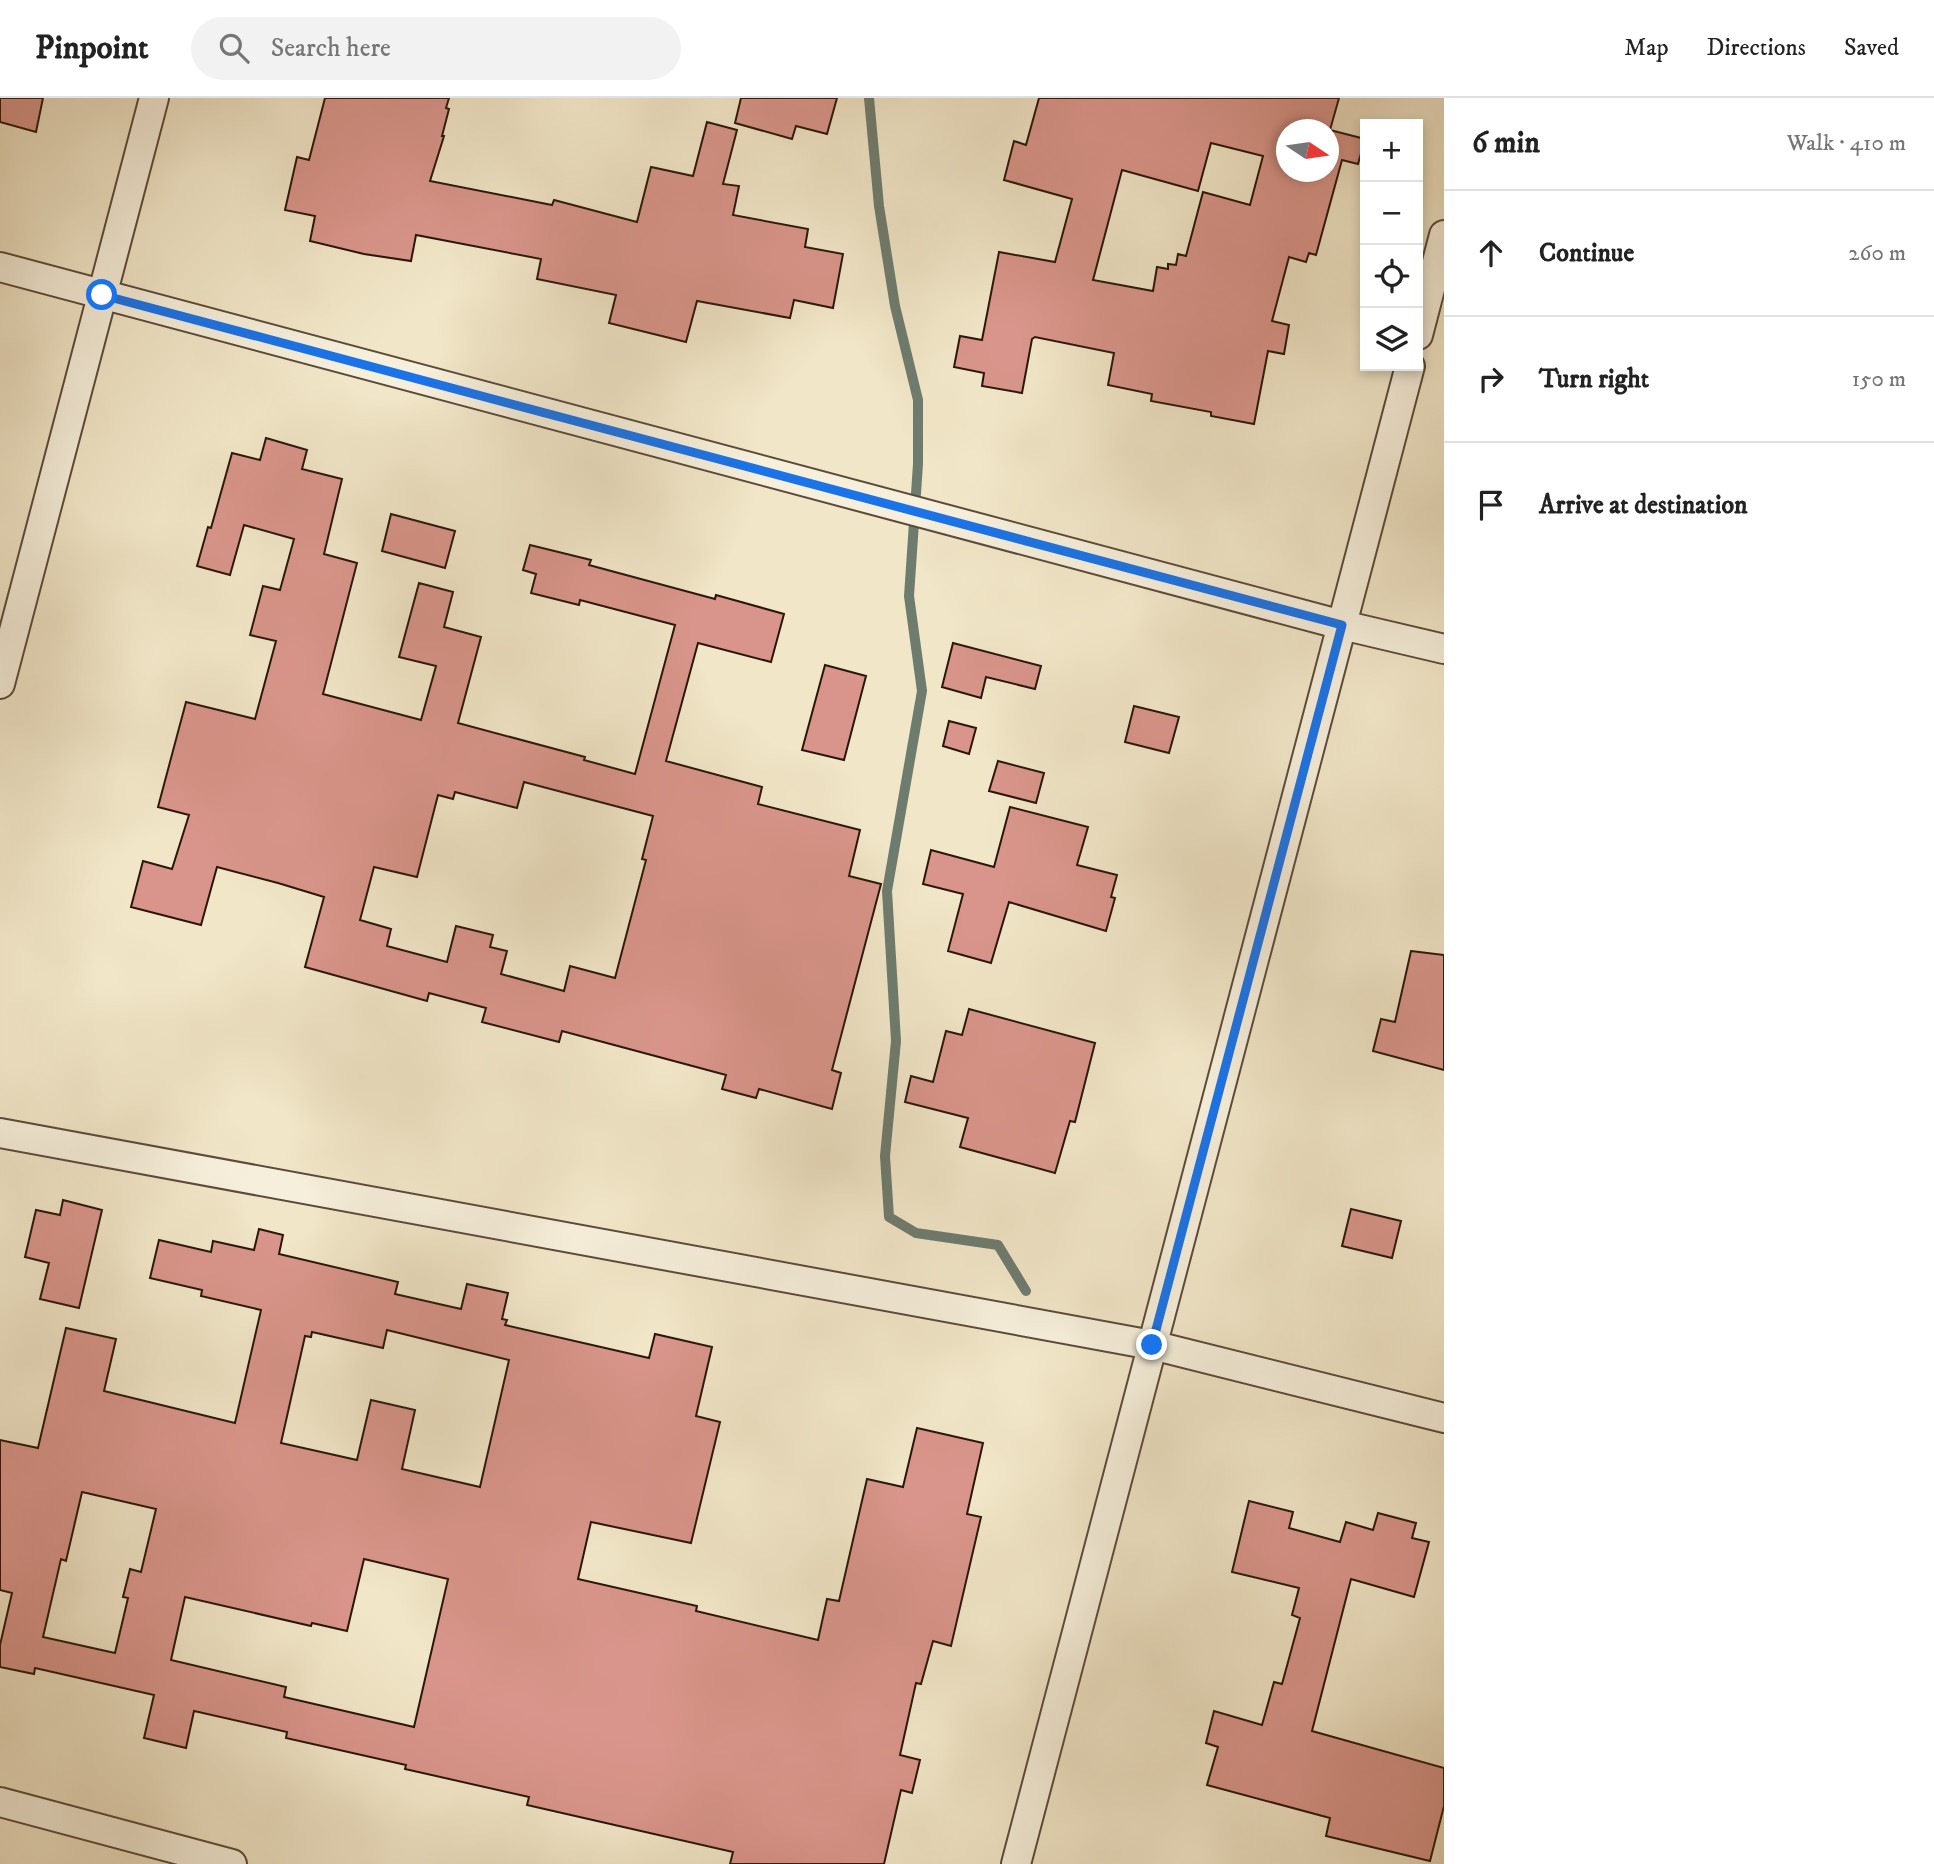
<!DOCTYPE html>
<html lang="en">
<head>
<meta charset="utf-8">
<style>
  :root { --surface:#fff; --page:#f2f2f2; --text:#222; --muted:#767676; --line:#e0e0e0 }
  body { margin:0; font-family:"IM FELL DW Pica",serif; background:var(--page); color:var(--text) }
  .controls { position:absolute; right:21px; top:21px; display:grid; overflow:hidden; border-radius:0px; box-shadow:0 4px 10px #0003 }
  .controls button { width:63px; height:63px; display:grid; place-items:center; padding:0; border:0; border-bottom:2px solid var(--line); background:var(--surface); color:var(--text); font:35px sans-serif }
  .compass { position:absolute; left:1276px; top:21px; width:63px; height:63px; border-radius:50%; background:var(--surface); box-shadow:0 4px 10px #0003; rotate:103deg }
  .stop { position:absolute; width:21px; height:21px; margin:-16px; border:5px solid #1a73e8; border-radius:50%; background:#fff }
  .stop.end { background:#1a73e8; border-color:#fff; box-shadow:0 2px 7px #0008 }
  .list { margin:0; padding:0; list-style:none }
  h2 { display:flex; justify-content:space-between; align-items:center; height:91px; margin:0; padding:0 28px; font-size:30px }
  h2 small { font-size:23px; font-weight:400; color:var(--muted) }
  .list li { display:grid; grid-template-columns:46px 1fr auto; gap:21px; align-items:center; box-sizing:border-box; height:126px; padding:0 28px; border-top:2px solid var(--line) }
  .list b { display:block; font-size:26px; white-space:nowrap }
  .list em { font-size:23px; font-style:normal; color:var(--muted) }
  .icon { flex:none; width:38px; height:38px; fill:none; stroke:currentColor; stroke-width:2; stroke-linecap:round; stroke-linejoin:round }
  .map { position:relative; flex:none; width:1444px; height:1766px; overflow:hidden }
  header { display:flex; align-items:center; gap:42px; box-sizing:border-box; height:98px; padding:0 35px; background:var(--surface); border-bottom:2px solid var(--line) }
  header strong { font-size:33px }
  nav { display:flex; gap:38px; margin-inline-start:auto; font-size:24px }
  .search { width:490px; height:63px; background:var(--page); display:flex; align-items:center; gap:18px; box-sizing:border-box; padding:0 24px; border-radius:38px; color:var(--muted); font-size:26px }
  main { display:flex }
  aside { flex:1; background:var(--surface) }
  .map>svg:first-child { display:block }
</style>
</head>
<body>
<header>
<strong>Pinpoint</strong>
<div class="search"><svg class="icon" aria-label="search" viewBox="0 0 24 24"><circle cx="10" cy="10" r="6"/><path d="M15 15l6 6"/></svg>Search here</div>
<nav><a>Map</a><a>Directions</a><a>Saved</a></nav>
</header>
<main>
<div class="map">
<svg width="1444" height="1766" viewBox="0 0 1444 1766">
  <rect width="100%" height="100%" fill="#f1e6c8"/>
  <filter id="stains"><feTurbulence type="fractalNoise" baseFrequency=".00286" numOctaves="4"/><feColorMatrix values="0 0 0 0 .2 0 0 0 0 .09 0 0 0 0 .02 0 0 0 .5 -.17"/></filter>
  <radialGradient id="worn" r=".72"><stop offset=".6" stop-color="#630" stop-opacity="0"/><stop offset="1" stop-color="#630" stop-opacity=".3"/></radialGradient>
  <g fill="none" stroke-linecap="round" stroke-linejoin="round">
    <!-- stream -->
    <path stroke="#6e7c6f" stroke-width="10" d="M 869,0 L 879,108 L 895,208 L 918,302 L 918,366 L 909,498 L 922,593 L 887,793 L 896,943 L 885,1058 L 889,1119 L 916,1135 L 998,1147 L 1026,1193"/>
  </g>
  <!-- building -->
  <path fill="#d9958b" stroke="#2a170b" stroke-width="2" fill-rule="evenodd" d="M 0,0 L 43,0 L 36,34 L 0,24 Z
    M 325,0 L 449,0 L 446,10 L 449,11 L 442,38 L 444,38 L 430,83 L 552,107 L 554,102 L 637,124 L 651,69 L 693,78 L 707,24 L 737,32 L 723,86 L 739,88 L 733,117 L 808,131 L 805,149 L 843,156 L 833,210 L 794,202 L 790,220 L 697,203 L 686,244 L 609,225 L 616,197 L 537,181 L 541,161 L 416,137 L 411,163 L 364,156 L 310,143 L 315,118 L 285,112 L 297,59 L 309,62 Z
    M 741,0 L 837,0 L 827,36 L 796,28 L 792,41 L 735,25 Z
    M 1039,0 L 1339,0 L 1330,32 L 1365,41 L 1358,66 L 1342,62 L 1316,157 L 1309,155 L 1306,164 L 1289,159 L 1272,223 L 1289,227 L 1284,256 L 1268,253 L 1254,326 L 1211,318 L 1211,314 L 1151,303 L 1152,296 L 1108,287 L 1114,255 L 1035,239 L 1032,241 L 1022,295 L 982,288 L 984,275 L 954,269 L 960,238 L 982,242 L 999,154 L 1055,164 L 1072,101 L 1004,82 L 1014,43 L 1026,47 ZM 1286,32 L 1328,32 L 1328,74 L 1286,74 ZM 1211,45 L 1263,58 L 1250,107 L 1203,94 L 1186,158 L 1178,156 L 1176,167 L 1168,166 L 1168,171 L 1157,169 L 1153,193 L 1093,182 L 1122,72 L 1198,93 Z
    M 266,340 L 307,352 L 302,371 L 342,381 L 324,456 L 357,465 L 323,596 L 421,622 L 436,568 L 399,559 L 419,485 L 453,494 L 444,529 L 481,539 L 458,625 L 585,659 L 584,662 L 635,676 L 675,527 L 580,502 L 579,507 L 531,495 L 536,476 L 523,472 L 530,447 L 591,462 L 589,467 L 715,501 L 716,497 L 784,516 L 771,564 L 698,545 L 666,663 L 762,689 L 758,706 L 860,732 L 849,778 L 881,786 L 832,972 L 841,975 L 832,1011 L 759,991 L 756,1000 L 722,991 L 726,977 L 562,933 L 559,944 L 482,924 L 486,910 L 429,895 L 427,903 L 305,869 L 324,799 L 278,785 L 217,769 L 201,827 L 131,809 L 143,763 L 172,771 L 189,717 L 158,709 L 186,604 L 255,621 L 276,543 L 250,537 L 263,488 L 280,492 L 294,441 L 244,427 L 230,477 L 197,468 L 208,429 L 211,430 L 232,355 L 260,362 ZM 524,684 L 653,718 L 642,761 L 646,762 L 615,880 L 570,868 L 564,893 L 501,876 L 507,853 L 490,849 L 493,837 L 456,828 L 447,864 L 387,848 L 391,831 L 360,822 L 374,769 L 417,779 L 438,697 L 453,701 L 455,694 L 517,710 Z
    M 391,416 L 455,433 L 445,470 L 382,453 Z
    M 953,545 L 1041,568 L 1035,591 L 986,579 L 981,600 L 942,589 Z
    M 825,567 L 866,578 L 844,662 L 802,652 Z
    M 1134,608 L 1179,619 L 1169,655 L 1125,644 Z
    M 949,623 L 976,630 L 969,656 L 943,648 Z
    M 998,663 L 1044,675 L 1036,705 L 989,693 Z
    M 1010,709 L 1088,729 L 1077,767 L 1117,777 L 1111,799 L 1115,800 L 1106,833 L 1009,804 L 991,865 L 948,853 L 963,796 L 923,786 L 931,752 L 994,769 Z
    M 1411,853 L 1444,857 L 1444,972 L 1373,953 L 1381,921 L 1395,924 Z
    M 969,911 L 1095,945 L 1075,1024 L 1070,1023 L 1055,1075 L 960,1049 L 968,1020 L 905,1004 L 911,978 L 933,984 L 946,933 L 962,937 Z
    M 63,1102 L 102,1112 L 79,1210 L 40,1201 L 49,1165 L 25,1159 L 36,1112 L 60,1117 Z
    M 1351,1111 L 1401,1123 L 1392,1160 L 1342,1148 Z
    M 259,1131 L 283,1137 L 279,1156 L 398,1184 L 395,1196 L 461,1211 L 467,1186 L 508,1195 L 502,1221 L 507,1222 L 505,1227 L 649,1260 L 655,1236 L 712,1249 L 696,1318 L 720,1324 L 691,1445 L 591,1424 L 578,1481 L 697,1508 L 696,1513 L 818,1542 L 827,1501 L 839,1503 L 867,1381 L 903,1389 L 917,1330 L 983,1345 L 967,1416 L 981,1419 L 951,1548 L 933,1543 L 921,1586 L 916,1585 L 900,1657 L 920,1662 L 912,1695 L 901,1692 L 884,1766 L 730,1766 L 733,1754 L 527,1707 L 529,1699 L 405,1671 L 406,1667 L 286,1640 L 287,1634 L 194,1613 L 186,1650 L 144,1640 L 154,1597 L 35,1570 L 34,1576 L 0,1569 L 0,1547 L 12,1495 L 0,1492 L 0,1342 L 38,1350 L 66,1230 L 116,1241 L 104,1293 L 235,1325 L 261,1212 L 201,1198 L 202,1192 L 150,1180 L 159,1142 L 211,1154 L 213,1143 L 254,1152 ZM 387,1232 L 509,1262 L 480,1389 L 402,1371 L 415,1312 L 371,1302 L 357,1362 L 281,1345 L 305,1238 L 311,1239 L 312,1234 L 383,1250 ZM 82,1394 L 156,1411 L 141,1474 L 130,1471 L 123,1499 L 128,1500 L 115,1555 L 43,1539 L 61,1461 L 66,1463 ZM 364,1461 L 448,1481 L 414,1629 L 284,1599 L 286,1589 L 171,1562 L 185,1499 L 311,1528 L 312,1525 L 347,1533 Z
    M 1249,1403 L 1293,1414 L 1289,1430 L 1340,1444 L 1346,1424 L 1373,1432 L 1378,1415 L 1416,1425 L 1412,1440 L 1429,1444 L 1414,1499 L 1351,1481 L 1312,1633 L 1444,1670 L 1444,1708 L 1430,1763 L 1326,1738 L 1330,1720 L 1207,1687 L 1218,1649 L 1206,1645 L 1214,1613 L 1262,1627 L 1274,1584 L 1282,1586 L 1300,1520 L 1292,1517 L 1299,1490 L 1232,1474 Z"/>
  <g fill="none" stroke-linecap="round" stroke-linejoin="round">
    <!-- minor casing -->
    <g stroke="#5c4b3a" stroke-width="32">
      <path id="minor" d="M 0,169 L 1342,527 L 1444,551
        M 1418,237 L 1444,137
        M 0,586 L 154,0
        M 0,1035 L 1152,1247 L 1444,1320
        M 0,1704 L 232,1766
        M 1016,1766 L 1410,268"/>
    </g>
    <!-- minor -->
    <use href="#minor" stroke="#f6efdb" stroke-width="28"/>
  </g>
  <g fill="none" stroke-linecap="round" stroke-linejoin="round">
    <!-- route -->
    <path stroke="#1a73e8" stroke-width="9" d="M 102,197 L 1342,527 L 1152,1247"/>
  </g>
  <rect width="100%" height="100%" filter="url(#stains)"/>
  <rect width="100%" height="100%" fill="url(#worn)"/>
</svg>
<div class="controls">
<button>+</button>
<button>−</button>
<button><svg class="icon" aria-label="locate" viewBox="0 0 24 24"><circle cx="12" cy="12" r="6"/><path d="M12 2v4M12 18v4M2 12h4M18 12h4"/></svg></button>
<button><svg class="icon" aria-label="layers" viewBox="0 0 24 24"><path d="M12 4l9 5-9 5-9-5zM3 14l9 5 9-5"/></svg></button>
</div>
<svg class="compass" viewBox="-18 -18 36 36"><path d="M0-13l5 13h-10z" fill="#e53935"/><path d="M0 13l5-13h-10z" fill="#767676"/></svg>
<div class="stop" style="left:102px;top:197px"></div>
<div class="stop end" style="left:1152px;top:1247px"></div>
</div>
<aside>
<h2>6 min<small>Walk · 410 m</small></h2>
<ul class="list">
<li><svg class="icon" aria-label="ahead" viewBox="0 0 24 24"><path d="M12 20V5M6 11l6-6 6 6"/></svg><div><b>Continue</b></div><em>260 m</em></li>
<li><svg class="icon" aria-label="right" viewBox="0 0 24 24"><path d="M7 20v-9h11M14 6l5 5-5 5"/></svg><div><b>Turn right</b></div><em>150 m</em></li>
<li><svg class="icon" aria-label="arrive" viewBox="0 0 24 24"><path d="M6 21V4h12l-3 4 3 4H6"/></svg><div><b>Arrive at destination</b></div></li>
</ul>
</aside>
</main>
</body>
</html>
